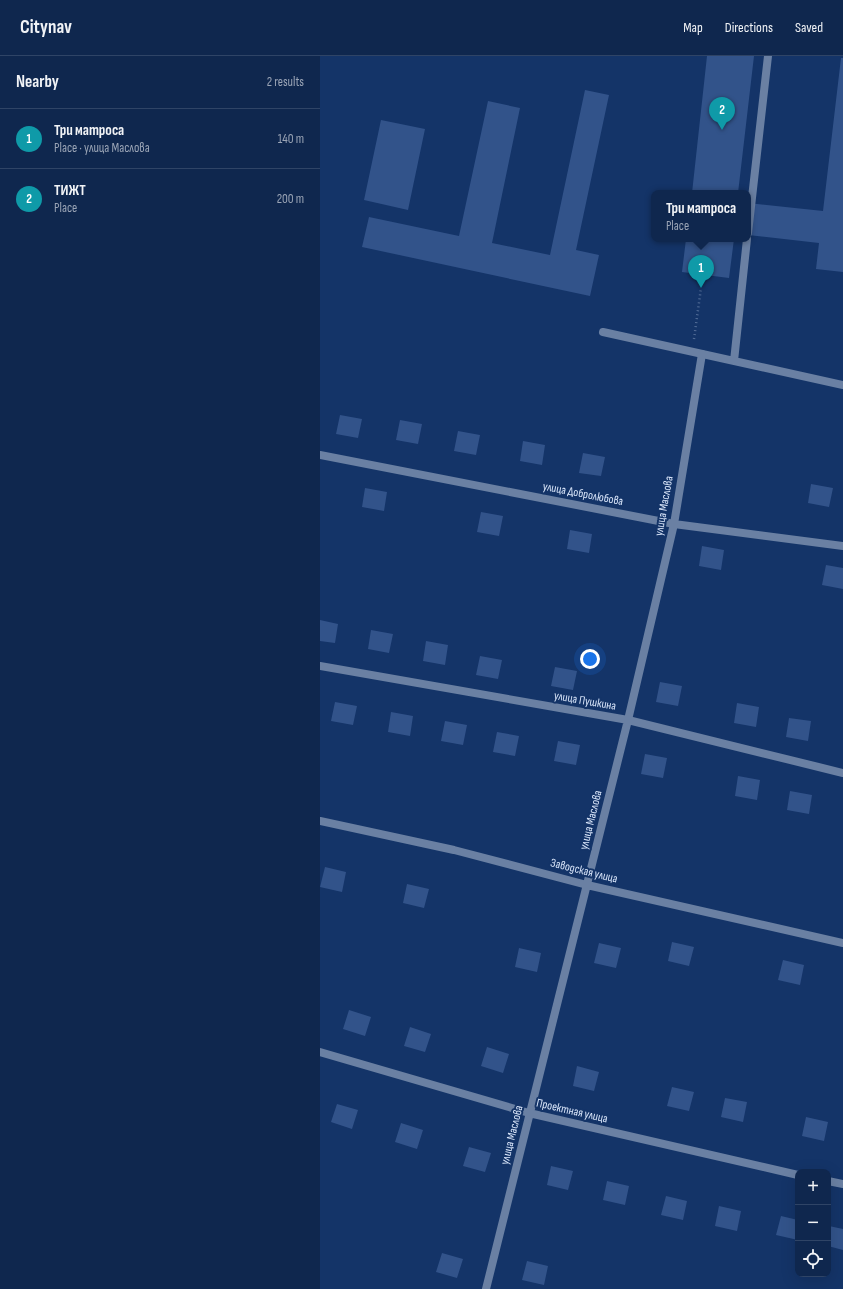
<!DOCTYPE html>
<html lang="en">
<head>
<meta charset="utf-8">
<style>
  :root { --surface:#0f274e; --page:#182f55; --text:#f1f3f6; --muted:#9ba5b6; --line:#2f4466; --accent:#95b2f1 }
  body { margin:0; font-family:"Sofia Sans Condensed",sans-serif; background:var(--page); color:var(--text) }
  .controls { position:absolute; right:12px; bottom:12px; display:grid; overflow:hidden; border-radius:8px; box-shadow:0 4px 16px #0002 }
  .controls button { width:36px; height:36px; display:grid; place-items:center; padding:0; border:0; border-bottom:1px solid var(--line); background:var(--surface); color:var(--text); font:20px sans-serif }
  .you { position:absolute; left:270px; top:603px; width:14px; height:14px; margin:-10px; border:3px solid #fff; border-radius:50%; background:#1a73e8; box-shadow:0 0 0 6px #1a73e833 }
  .badge { display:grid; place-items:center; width:26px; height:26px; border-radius:50%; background:var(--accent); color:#fff; font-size:13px; font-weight:700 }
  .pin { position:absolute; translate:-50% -33px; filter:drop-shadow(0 1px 2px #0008) }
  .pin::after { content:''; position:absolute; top:21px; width:14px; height:12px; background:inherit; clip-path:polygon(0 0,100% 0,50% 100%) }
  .popup { position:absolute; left:331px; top:134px; width:100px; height:52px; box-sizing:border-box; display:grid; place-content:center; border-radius:8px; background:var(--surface); filter:drop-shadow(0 1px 3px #0005); font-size:13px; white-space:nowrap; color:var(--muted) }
  .popup b { font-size:15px; color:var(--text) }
  .popup::after { content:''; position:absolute; left:50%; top:100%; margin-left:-8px; border:8px solid transparent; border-top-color:var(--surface) }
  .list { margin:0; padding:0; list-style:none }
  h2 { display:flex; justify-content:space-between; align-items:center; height:52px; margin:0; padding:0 16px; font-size:17px }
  h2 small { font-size:13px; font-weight:400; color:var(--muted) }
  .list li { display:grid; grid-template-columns:26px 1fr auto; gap:12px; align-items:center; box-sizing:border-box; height:60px; padding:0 16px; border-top:1px solid var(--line) }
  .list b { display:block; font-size:15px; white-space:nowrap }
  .list p { margin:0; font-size:13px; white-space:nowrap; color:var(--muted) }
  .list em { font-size:13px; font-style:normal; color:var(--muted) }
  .icon { flex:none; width:22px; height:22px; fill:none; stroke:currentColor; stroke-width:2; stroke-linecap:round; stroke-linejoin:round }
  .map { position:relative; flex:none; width:523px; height:1233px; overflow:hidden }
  header { display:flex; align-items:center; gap:24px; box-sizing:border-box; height:56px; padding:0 20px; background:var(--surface); border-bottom:1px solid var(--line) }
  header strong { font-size:19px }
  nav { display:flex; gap:22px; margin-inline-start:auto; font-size:14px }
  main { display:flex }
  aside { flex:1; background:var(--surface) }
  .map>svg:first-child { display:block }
</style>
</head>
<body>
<header>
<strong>Citynav</strong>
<nav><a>Map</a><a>Directions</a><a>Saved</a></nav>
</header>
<main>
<aside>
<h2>Nearby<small>2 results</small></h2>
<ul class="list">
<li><span class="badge" style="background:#0f9aa8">1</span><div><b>Три матроса</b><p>Place · улица Маслова</p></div><em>140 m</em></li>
<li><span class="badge" style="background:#0f9aa8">2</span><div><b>ТИЖТ</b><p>Place</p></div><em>200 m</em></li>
</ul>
</aside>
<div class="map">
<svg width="523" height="1233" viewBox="0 0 523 1233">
  <rect width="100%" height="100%" fill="#143468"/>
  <!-- building -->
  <path fill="#32538a" d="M 387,0 L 434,0 L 418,137 L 372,137 Z
    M 521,2 L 523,2 L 523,216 L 496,213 L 499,187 L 428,179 L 428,147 L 503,155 Z
    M 265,34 L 289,39 L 256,194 L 279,199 L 270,240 L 42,191 L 49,161 L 139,180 L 168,45 L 200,52 L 172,187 L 230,199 Z
    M 61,64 L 105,73 L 88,154 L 44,144 Z
    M 366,183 L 414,183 L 409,222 L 362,216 Z
    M 20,359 L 42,363 L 38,382 L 16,378 Z
    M 80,364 L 102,368 L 98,388 L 76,384 Z
    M 138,375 L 160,379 L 156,399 L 134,395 Z
    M 203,385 L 225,389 L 222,409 L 200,405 Z
    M 263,397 L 285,401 L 281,420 L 259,417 Z
    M 491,428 L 513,432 L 509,451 L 488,447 Z
    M 45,432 L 67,436 L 64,455 L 42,451 Z
    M 161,456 L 183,460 L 179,480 L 157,476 Z
    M 250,474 L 272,478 L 269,497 L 247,493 Z
    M 382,490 L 404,494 L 401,514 L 379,510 Z
    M 506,509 L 523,512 L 523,533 L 502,529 Z
    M 0,564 L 18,568 L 15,587 L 0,585 Z
    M 51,574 L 73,578 L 69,597 L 48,593 Z
    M 106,585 L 128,589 L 125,609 L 103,605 Z
    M 160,600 L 182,604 L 178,623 L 156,619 Z
    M 235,611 L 257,615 L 253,634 L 231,630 Z
    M 340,626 L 362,630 L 358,650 L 336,646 Z
    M 15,646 L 37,650 L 33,669 L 11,665 Z
    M 417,647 L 439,651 L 436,671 L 414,667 Z
    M 71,656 L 93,660 L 90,680 L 68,676 Z
    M 469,662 L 491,665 L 488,685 L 466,681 Z
    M 125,665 L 147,669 L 143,689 L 121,685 Z
    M 177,676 L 199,680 L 195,700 L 173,696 Z
    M 238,685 L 260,689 L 256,709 L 234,705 Z
    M 325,698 L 347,702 L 343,722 L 321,718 Z
    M 418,720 L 440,724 L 437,744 L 415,740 Z
    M 470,735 L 492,739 L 489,758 L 467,754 Z
    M 5,811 L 26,816 L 22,836 L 0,831 Z
    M 87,828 L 109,833 L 104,852 L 83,847 Z
    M 352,886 L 374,891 L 369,910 L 348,905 Z
    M 279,887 L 301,892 L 296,912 L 274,907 Z
    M 199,892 L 221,897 L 217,916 L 195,911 Z
    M 463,904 L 484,909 L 480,929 L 458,924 Z
    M 29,954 L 51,961 L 45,980 L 23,973 Z
    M 90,971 L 111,978 L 105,996 L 84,990 Z
    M 167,991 L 189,998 L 183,1017 L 161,1010 Z
    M 257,1010 L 279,1016 L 274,1035 L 253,1030 Z
    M 352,1031 L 374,1036 L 369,1055 L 347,1050 Z
    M 405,1042 L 427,1046 L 423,1066 L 401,1061 Z
    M 17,1048 L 38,1054 L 32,1073 L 11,1066 Z
    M 486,1061 L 508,1066 L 504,1085 L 482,1080 Z
    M 81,1067 L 103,1074 L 97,1093 L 75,1086 Z
    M 149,1091 L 171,1097 L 165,1116 L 143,1110 Z
    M 231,1110 L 253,1115 L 248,1134 L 227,1129 Z
    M 287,1125 L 309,1130 L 305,1149 L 283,1144 Z
    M 346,1140 L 367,1145 L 363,1164 L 341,1159 Z
    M 399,1150 L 421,1155 L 417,1175 L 395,1170 Z
    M 461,1160 L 478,1164 L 478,1184 L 456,1179 Z
    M 509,1170 L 523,1173 L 523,1194 L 508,1190 Z
    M 122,1197 L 143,1203 L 137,1222 L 116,1216 Z
    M 207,1205 L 228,1210 L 224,1229 L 202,1224 Z"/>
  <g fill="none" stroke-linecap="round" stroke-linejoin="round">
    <!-- path -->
    <path stroke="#546e98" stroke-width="2.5" stroke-dasharray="1 3" stroke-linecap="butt" d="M 374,283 L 381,232"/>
    <!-- lane -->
    <path stroke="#6a80a3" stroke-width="8" d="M 428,177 L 448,0
      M 283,276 L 523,329
      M 414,305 L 427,183"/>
    <!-- street -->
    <path stroke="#6a80a3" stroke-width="8" d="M 0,399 L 354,468 L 523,490
      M 0,610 L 308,664 L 523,717
      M 0,765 L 134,794 L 267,829 L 523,887
      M 0,996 L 209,1057 L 478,1119
      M 508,1125 L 523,1128
      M 166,1233 L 308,664 L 354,468 L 382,298"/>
  </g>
  <g text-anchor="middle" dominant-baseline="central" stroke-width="4" stroke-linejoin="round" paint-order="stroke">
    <!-- street labels -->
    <g font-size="12" fill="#dbe7fb" stroke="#143468">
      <text transform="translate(263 438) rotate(11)">улица Добролюбова</text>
      <text transform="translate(344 450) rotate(-80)">улица Маслова</text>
      <text transform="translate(265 645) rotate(10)">улица Пушкина</text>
      <text transform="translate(271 764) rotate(-76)">улица Маслова</text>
      <text transform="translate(264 815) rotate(14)">Заводская улица</text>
      <text transform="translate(252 1055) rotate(13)">Проектная улица</text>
      <text transform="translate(192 1079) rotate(-76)">улица Маслова</text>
    </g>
  </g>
</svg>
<div class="controls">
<button>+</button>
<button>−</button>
<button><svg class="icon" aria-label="locate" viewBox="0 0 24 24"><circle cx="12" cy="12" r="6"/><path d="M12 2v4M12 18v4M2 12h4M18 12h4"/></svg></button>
</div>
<div class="you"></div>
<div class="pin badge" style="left:381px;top:232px;background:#0f9aa8">1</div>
<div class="popup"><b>Три матроса</b>Place</div>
<div class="pin badge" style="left:402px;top:74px;background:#0f9aa8">2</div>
</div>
</main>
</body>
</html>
